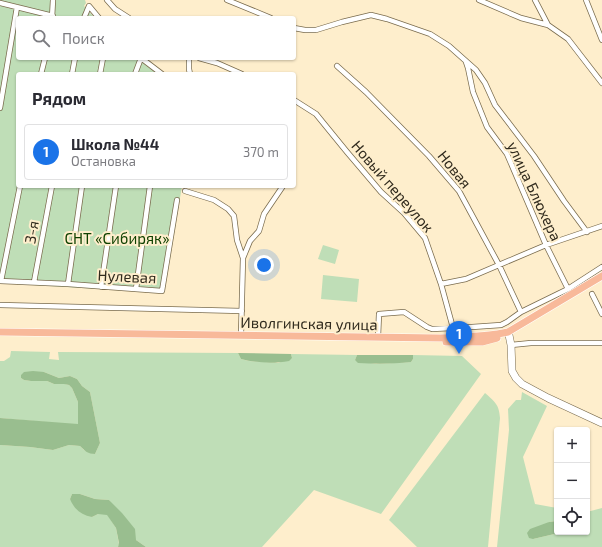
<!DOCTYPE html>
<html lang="ru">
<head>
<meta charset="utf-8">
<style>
  :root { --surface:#fff; --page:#f2f2f3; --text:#2b2b33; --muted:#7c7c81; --line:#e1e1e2; --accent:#1a73e8 }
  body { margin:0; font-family:"Exo 2",sans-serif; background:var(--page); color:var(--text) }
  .controls { position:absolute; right:12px; bottom:12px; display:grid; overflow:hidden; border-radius:4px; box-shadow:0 1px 3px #0004 }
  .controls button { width:36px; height:36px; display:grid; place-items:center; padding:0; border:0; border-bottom:1px solid var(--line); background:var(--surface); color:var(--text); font:20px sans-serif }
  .you { position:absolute; left:264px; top:265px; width:14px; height:14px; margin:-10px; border:3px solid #fff; border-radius:50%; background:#1a73e8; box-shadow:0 0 0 6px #1a73e833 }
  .badge { display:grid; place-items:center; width:26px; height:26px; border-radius:50%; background:var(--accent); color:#fff; font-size:13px; font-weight:700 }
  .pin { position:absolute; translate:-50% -33px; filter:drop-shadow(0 1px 2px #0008) }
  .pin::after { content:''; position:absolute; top:21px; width:14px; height:12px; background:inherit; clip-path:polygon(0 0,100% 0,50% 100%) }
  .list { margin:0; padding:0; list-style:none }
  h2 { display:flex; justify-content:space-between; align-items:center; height:52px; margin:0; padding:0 16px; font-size:17px }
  h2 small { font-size:13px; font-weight:400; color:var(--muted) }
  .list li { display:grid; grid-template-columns:26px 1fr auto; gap:12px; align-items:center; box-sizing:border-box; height:56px; margin:0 8px 8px; padding:0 8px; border:1px solid var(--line); border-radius:4px }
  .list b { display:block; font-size:15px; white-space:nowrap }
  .list p { margin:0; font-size:13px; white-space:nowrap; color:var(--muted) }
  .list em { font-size:13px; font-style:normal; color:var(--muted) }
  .icon { flex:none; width:22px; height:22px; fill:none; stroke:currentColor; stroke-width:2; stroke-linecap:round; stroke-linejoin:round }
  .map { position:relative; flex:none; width:602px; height:547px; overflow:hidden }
  .search { position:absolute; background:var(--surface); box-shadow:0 1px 3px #0004; left:16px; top:16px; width:280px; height:44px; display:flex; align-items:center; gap:10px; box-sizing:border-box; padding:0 14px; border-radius:4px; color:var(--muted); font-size:15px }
  .panel { position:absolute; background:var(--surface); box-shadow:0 1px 3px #0004; left:16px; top:72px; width:280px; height:116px; border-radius:4px }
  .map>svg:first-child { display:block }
</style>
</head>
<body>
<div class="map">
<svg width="602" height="547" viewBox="0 0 602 547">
  <rect width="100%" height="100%" fill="#feeecc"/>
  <!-- green -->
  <path fill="#bfdeb7" d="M 0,0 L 85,0 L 86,3 L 84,6 L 95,18 L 18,18 L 18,58 L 136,58 L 158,74 L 18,74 L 18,186 L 182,186 L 164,293 L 0,283 Z
    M 323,245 L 339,250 L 335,264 L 318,259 Z
    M 323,275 L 359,279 L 357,302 L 321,299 Z
    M 11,351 L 50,352 L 49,359 L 59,360 L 58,352 L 238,353 L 241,359 L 249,361 L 278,363 L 292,358 L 291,354 L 357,355 L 355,360 L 376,364 L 411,362 L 413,359 L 413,355 L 462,356 L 481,374 L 381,514 L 314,490 L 262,547 L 146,547 L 136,540 L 109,500 L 95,499 L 80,494 L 72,494 L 70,499 L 92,517 L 98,514 L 107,514 L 116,528 L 119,544 L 118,547 L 0,547 L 0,445 L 30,447 L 53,450 L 69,445 L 80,446 L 84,450 L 95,454 L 100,443 L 90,392 L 82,386 L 77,379 L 70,376 L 59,378 L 44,372 L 21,375 L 21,378 L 24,380 L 31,381 L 47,381 L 54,384 L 65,384 L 69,385 L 72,388 L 78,402 L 78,425 L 0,418 L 0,361 L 4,361 L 10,357 Z
    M 522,392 L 547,406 L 523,457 L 535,504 L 557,508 L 557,521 L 549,522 L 533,539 L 563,532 L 587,532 L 587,512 L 602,508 L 602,547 L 497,547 L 509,430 L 508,409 L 516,400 L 521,400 Z
    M 485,393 C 495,402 499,404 500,418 L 488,547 L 417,547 L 389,520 Z"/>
  <!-- forest -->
  <path fill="#99be8f" d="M 238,353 L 291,354 L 292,358 L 289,361 C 274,364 256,363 241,359 Z
    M 357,355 L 413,355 L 413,359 L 411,362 C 393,364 376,364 358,363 L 355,360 Z
    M 33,371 L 44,372 L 59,378 L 70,376 L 77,379 L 82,386 L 90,392 L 100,443 L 95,454 C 88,454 85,451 80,446 L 69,445 L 53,450 L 30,447 L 0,445 L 0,418 L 78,424 L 78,402 L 72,388 L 69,385 L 64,384 L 54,384 L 47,381 L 31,381 L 24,380 L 21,378 L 21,375 L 24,372 Z
    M 72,494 L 80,494 L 95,499 L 109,500 L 122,513 L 135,529 L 136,540 L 146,547 L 118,547 L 119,543 L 116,528 L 107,515 L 98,514 L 92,517 C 81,515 74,509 70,499 Z
    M 557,521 L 557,532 L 563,532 L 533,539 L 529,538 L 527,533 L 530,529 L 549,522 Z"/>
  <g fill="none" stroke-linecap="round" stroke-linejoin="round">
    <!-- street casing -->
    <g stroke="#7a6c4e" stroke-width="6">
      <path id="street" d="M 107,0 L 115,9 L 129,18
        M 227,0 L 271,18
        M 479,0 L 521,18 L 548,25 L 568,39 L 602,83
        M 535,0 L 548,25
        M 586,0 L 602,40
        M 0,3 L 53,16
        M 52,18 L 53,0
        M 84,18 L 89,6 L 99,18
        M 294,28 L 305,30 L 316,30 L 342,22 L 371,15 L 387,19 L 430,34 L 449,46 L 476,70 L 485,83 L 495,105 L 534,156 L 564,201 L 587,232
        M 141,58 L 162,74
        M 189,58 L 189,69 L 190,74
        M 199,58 L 217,63 L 242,74
        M 466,62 L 468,68 L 473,92 L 487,127 L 507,154 L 546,245 L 568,289
        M 337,66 L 366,92 L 429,156 L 459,191 L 499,265 L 521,312
        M 41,74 L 45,58
        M 72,74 L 75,58
        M 100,74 L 103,58
        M 135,74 L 141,58
        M 294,100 L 316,114 L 347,152 L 381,192 L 404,213 L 425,238 L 441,284 L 453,328
        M 0,108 L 17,7
        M 185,191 L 214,200 L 228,209 L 234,216 L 237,240 L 243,258
        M 0,281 L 68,284 L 162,291 L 177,200
        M 1,281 L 20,186
        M 34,282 L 52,186
        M 68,284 L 82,186
        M 441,284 L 466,279 L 546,245 L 602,226
        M 101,287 L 116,186
        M 136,289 L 150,186
        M 592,294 L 602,314
        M 0,305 L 242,311
        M 241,335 L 243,258 L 250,241 L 259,231 L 264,214 L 283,186
        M 378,337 L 379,314 L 404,312 L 427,327 L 432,329 L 472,327 L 501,325 L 507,322 L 521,312 L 568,289 L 602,267
        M 511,345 L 531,343 L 602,343"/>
    </g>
    <!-- secondary casing -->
    <g stroke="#7a6c4e" stroke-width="8">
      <path id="secondary" d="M 509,335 L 511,345 L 512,371 L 516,378 L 522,384 L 548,398 L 602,423"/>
    </g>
    <!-- primary casing -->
    <g stroke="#fff" stroke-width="8">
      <path id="primary" d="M 0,332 L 440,338 C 463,337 486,337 508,332 L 602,276
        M 446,342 L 482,342 L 497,338"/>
    </g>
    <!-- street -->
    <use href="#street" stroke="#fff" stroke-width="4.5"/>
    <!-- secondary -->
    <use href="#secondary" stroke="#fff" stroke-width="7"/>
    <!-- primary -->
    <use href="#primary" stroke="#f8b99a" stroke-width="7"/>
  </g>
  <g text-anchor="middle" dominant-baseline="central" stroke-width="4" stroke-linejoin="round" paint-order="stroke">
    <!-- street labels -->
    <g font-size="15" fill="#312b1e" stroke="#feeecc">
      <text transform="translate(455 169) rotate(51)">Новая</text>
      <text transform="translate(393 186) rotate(49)">Новый переулок</text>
      <text transform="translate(535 191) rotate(65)">улица Блюхера</text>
      <text transform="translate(31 232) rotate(-80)">3-я</text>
      <text transform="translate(127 276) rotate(3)">Нулевая</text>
      <text transform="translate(309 323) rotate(1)">Иволгинская улица</text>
    </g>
    <!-- park labels -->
    <g font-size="15" fill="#0f4100" stroke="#feeecc">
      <text x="117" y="238">СНТ «Сибиряк»</text>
    </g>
  </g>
</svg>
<div class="controls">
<button>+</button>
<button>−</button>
<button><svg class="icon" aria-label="locate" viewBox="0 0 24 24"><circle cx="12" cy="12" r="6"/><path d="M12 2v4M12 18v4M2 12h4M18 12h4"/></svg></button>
</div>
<div class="you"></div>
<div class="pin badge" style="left:459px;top:354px">1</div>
<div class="search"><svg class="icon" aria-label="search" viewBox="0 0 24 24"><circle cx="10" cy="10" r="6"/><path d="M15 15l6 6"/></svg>Поиск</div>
<section class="panel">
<h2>Рядом<small></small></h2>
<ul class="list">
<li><span class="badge">1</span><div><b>Школа №44</b><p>Остановка</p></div><em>370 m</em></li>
</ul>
</section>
</div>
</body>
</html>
